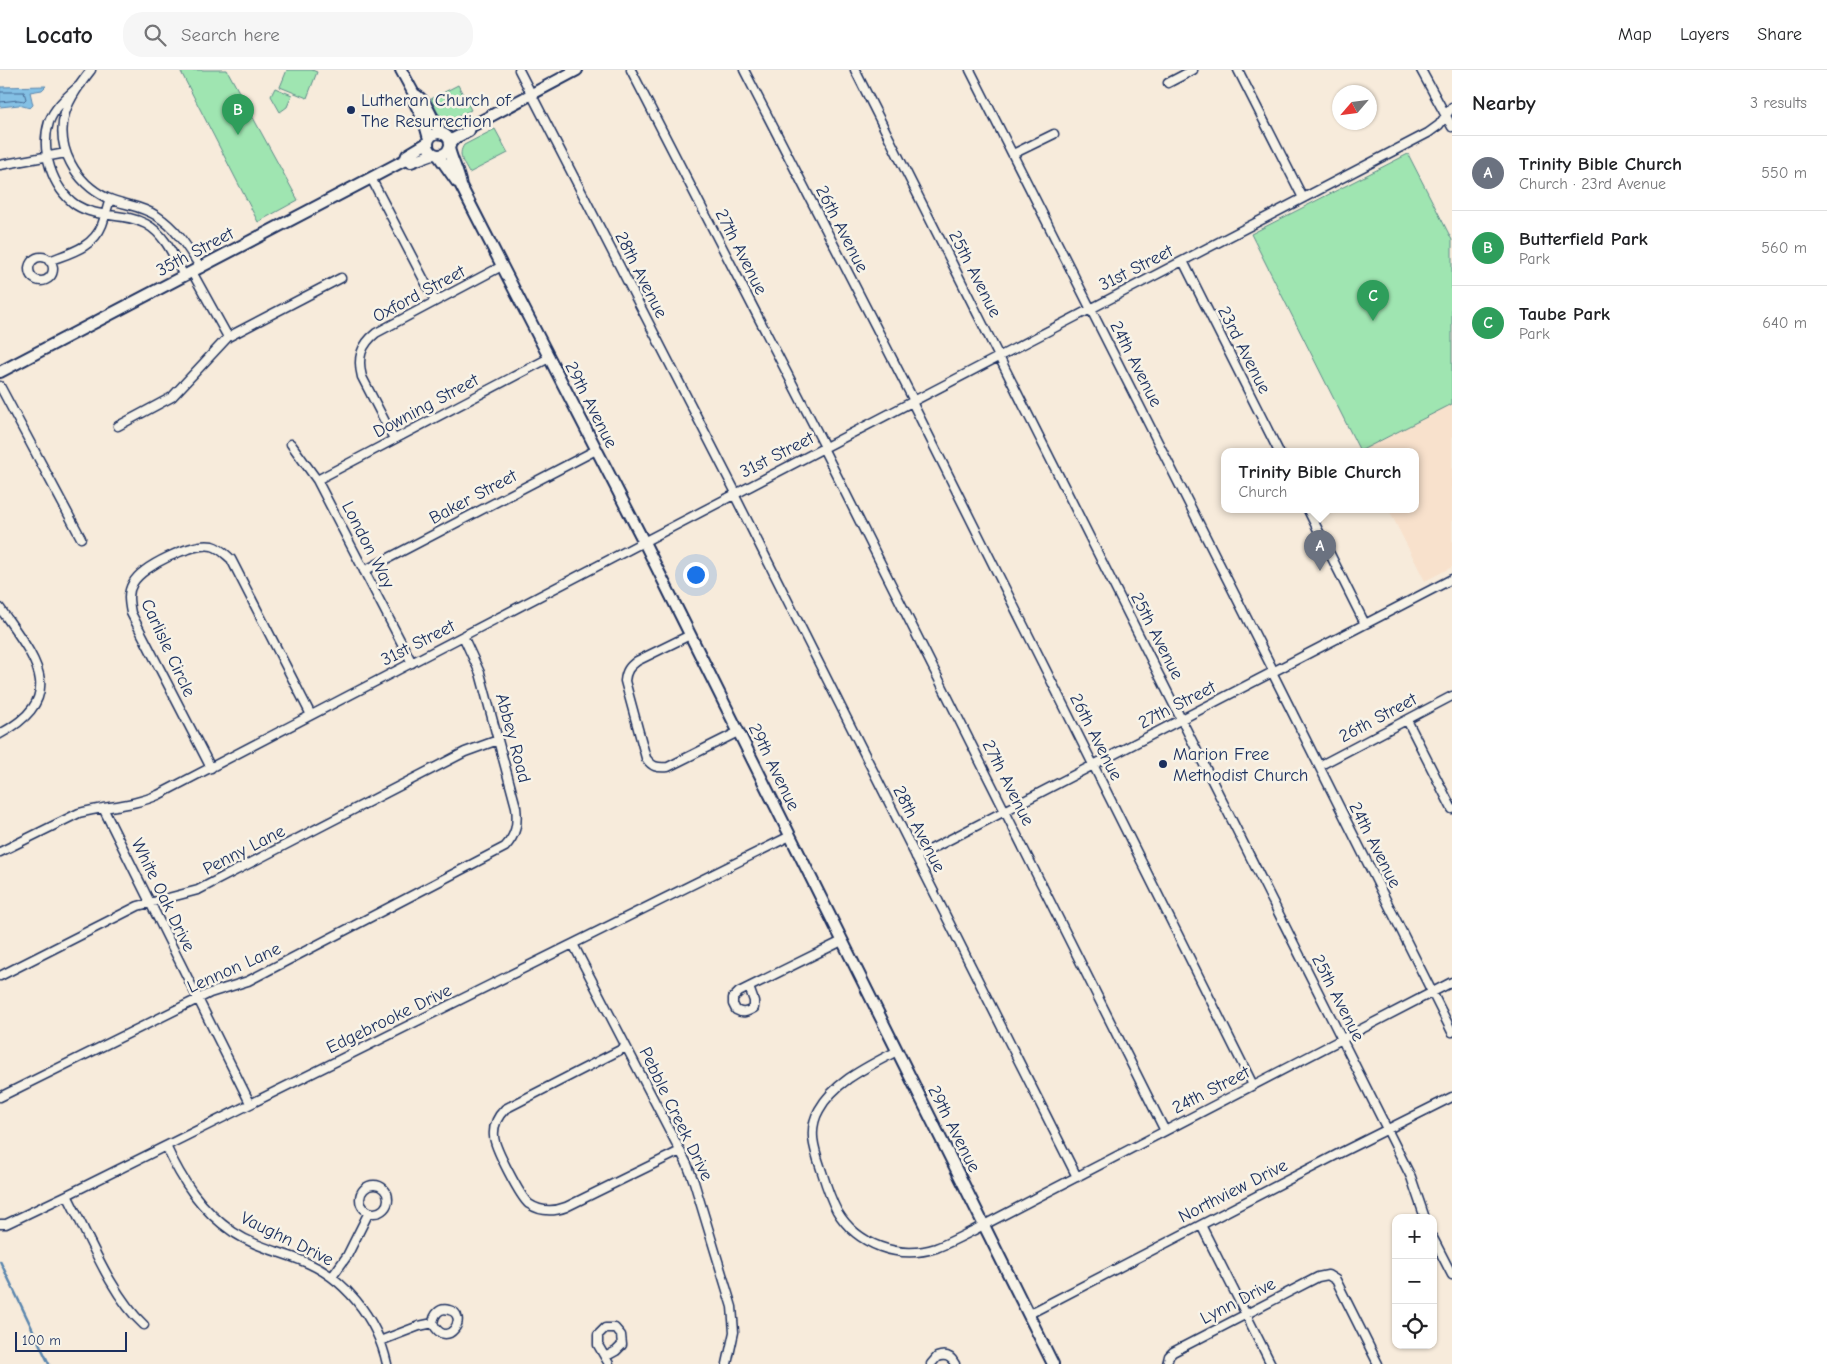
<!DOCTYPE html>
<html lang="en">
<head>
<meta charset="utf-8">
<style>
  :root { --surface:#fff; --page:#f6f6f6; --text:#202124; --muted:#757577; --line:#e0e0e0; --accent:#ea580c }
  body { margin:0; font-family:"Comic Neue",sans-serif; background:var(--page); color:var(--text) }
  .controls { position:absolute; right:15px; bottom:15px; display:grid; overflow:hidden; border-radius:10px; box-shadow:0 1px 4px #0004 }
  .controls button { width:45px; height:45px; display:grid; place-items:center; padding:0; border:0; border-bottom:1px solid var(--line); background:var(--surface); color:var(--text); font:25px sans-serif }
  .compass { position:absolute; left:1332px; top:15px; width:45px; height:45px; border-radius:50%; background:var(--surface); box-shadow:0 1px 4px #0004; rotate:242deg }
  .scale { position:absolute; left:15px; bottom:12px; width:112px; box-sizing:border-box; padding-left:5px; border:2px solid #1b2f5e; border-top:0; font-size:14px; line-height:18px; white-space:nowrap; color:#1b2f5e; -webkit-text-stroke:4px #f7f3e8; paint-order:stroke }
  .you { position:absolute; left:695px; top:504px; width:18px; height:18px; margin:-12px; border:4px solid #fff; border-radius:50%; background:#1a73e8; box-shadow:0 0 0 8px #1a73e833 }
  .badge { display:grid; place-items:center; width:32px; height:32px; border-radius:50%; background:var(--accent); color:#fff; font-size:16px; font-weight:700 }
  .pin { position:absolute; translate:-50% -41px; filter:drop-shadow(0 1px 2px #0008) }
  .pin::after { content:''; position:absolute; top:26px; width:18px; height:15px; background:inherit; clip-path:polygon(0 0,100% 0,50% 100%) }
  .popup { position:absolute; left:1221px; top:378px; width:198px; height:65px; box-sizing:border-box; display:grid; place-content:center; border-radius:10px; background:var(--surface); filter:drop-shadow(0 1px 4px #0005); font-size:16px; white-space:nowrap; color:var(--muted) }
  .popup b { font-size:19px; color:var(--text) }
  .popup::after { content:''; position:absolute; left:50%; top:100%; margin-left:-10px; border:10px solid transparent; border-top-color:var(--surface) }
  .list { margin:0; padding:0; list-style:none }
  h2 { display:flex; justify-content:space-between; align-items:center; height:65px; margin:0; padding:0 20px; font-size:21px }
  h2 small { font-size:16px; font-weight:400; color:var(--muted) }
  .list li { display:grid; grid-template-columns:32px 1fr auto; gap:15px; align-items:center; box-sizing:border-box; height:75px; padding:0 20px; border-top:1px solid var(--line) }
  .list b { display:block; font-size:19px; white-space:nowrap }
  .list p { margin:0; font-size:16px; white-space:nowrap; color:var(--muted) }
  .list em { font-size:16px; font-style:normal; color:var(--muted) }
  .icon { flex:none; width:28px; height:28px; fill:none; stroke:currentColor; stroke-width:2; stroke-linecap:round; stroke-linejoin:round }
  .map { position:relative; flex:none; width:1452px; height:1294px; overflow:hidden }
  header { display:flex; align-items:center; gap:30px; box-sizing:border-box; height:70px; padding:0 25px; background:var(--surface); border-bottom:1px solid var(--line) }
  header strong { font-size:24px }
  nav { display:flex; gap:28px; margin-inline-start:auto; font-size:18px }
  .search { width:350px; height:45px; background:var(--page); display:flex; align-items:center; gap:12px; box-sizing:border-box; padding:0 18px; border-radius:20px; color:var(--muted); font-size:19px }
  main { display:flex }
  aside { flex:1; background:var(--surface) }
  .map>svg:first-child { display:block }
</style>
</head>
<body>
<header>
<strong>Locato</strong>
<div class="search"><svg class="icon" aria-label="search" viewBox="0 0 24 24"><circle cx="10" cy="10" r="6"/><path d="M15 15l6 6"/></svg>Search here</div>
<nav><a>Map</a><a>Layers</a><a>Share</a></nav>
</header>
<main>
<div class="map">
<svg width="1452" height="1294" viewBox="0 0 1452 1294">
  <rect width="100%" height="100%" fill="#f7ebdb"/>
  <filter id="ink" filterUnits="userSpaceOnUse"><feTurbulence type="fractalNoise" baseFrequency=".02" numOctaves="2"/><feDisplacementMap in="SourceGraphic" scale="10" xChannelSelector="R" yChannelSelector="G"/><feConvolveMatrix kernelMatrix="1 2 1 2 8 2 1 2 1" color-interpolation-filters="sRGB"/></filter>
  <g filter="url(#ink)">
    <!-- built -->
    <path fill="#f8e1cc" d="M 1452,333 L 1452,497 L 1425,511 L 1389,440 L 1415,440 L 1415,382 L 1360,381 Z"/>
    <!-- green -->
    <path fill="#9fe5b1" stroke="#5d8a88" d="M 180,0 L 227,0 L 298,130 L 258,152 Z
      M 287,0 L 312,0 L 317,2 L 307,28 L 280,17 Z
      M 458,15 L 471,40 L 451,50 L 447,51 L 438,43 L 431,29 Z
      M 275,18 L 292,25 L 287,37 L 280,42 L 271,26 Z
      M 495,59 L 508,83 L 469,103 C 464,94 457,85 464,75 Z
      M 1408,84 L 1452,170 L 1452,334 L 1360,381 L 1251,164 Z"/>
    <!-- water -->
    <path fill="#84c0e4" stroke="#5a86ae" d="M 46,16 L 42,20 L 30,22 L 33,35 L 30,38 L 19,35 L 0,37 L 0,17 Z"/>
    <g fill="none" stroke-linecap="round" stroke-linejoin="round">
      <!-- shore -->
      <path stroke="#456994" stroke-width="1" d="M 0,22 L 24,22 L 26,29 L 24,31 L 18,30 L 0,32"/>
      <!-- stream -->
      <path stroke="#5a86ae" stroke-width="2.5" d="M 0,1191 L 49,1294"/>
      <!-- minor casing -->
      <g stroke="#1b2f5e" stroke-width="11">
        <path id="minor" d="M 91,0 C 81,13 70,27 65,43 C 55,78 76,113 107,128 C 123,135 140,135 157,146 C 177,159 188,178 201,198
          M 519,0 L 736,423
          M 631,0 L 825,377
          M 744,0 L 914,331
          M 855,0 L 1391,1067 L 1411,1107 L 1425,1148
          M 970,0 L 1274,602
          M 1238,0 L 1303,128
          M 1421,0 L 1452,57
          M 1168,13 L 1193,0
          M 81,14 C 69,25 55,36 49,52 C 40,80 52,118 76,135 C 98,149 124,142 146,154 C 166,165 174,187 184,206
          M 1013,84 L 1054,64
          M 0,95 L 66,83
          M 371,108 L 435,231
          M29 199a12 12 0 1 1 24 0a12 12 0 1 1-24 0Z
          M 49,191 C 69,183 93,178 102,155 C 105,147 107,138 110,129
          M 1183,191 L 1279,382
          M 192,202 L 228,267
          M 0,316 L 81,468
          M 912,332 L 1253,1015
          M 118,356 L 172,327 L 228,267 L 341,208
          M 394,369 L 362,307 C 357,288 361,275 376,263 L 502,196
          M 291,374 L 317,410 L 412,593
          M 823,378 L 1165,1061
          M 317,410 L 549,288
          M 734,424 L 1077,1107
          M 1308,440 L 1365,554
          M 364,501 L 596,380
          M 0,538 C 33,586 71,626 0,664
          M 690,565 L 637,591 C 629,597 626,601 625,611 L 646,688 C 652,697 657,698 668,697 L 738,662
          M 1272,602 L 1452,962
          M 1407,650 L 1452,739
          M 1319,696 L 1452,626
          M 211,698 L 131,543 C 129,532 127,523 133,513 C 142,496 193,472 212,476 C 220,478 225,484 231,489 L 311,645
          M 103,738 L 250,1033
          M 0,782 L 79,743 C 106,736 133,736 158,725 L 1428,63 L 1439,55 L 1452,37
          M 916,787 L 1452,509
          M 573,874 L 687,1094 L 694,1112 L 732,1237 L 734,1262 L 727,1294
          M 0,906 L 138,836 L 198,820 L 465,682 L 498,670
          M 749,917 L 754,931 L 754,938 C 747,942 743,944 736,940 L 733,934 L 733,928 L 739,922 L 842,871
          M 626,977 L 505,1039 C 498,1046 493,1055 494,1066 C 494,1077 521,1128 529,1134 C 541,1142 553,1142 566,1137 L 680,1081
          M 897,981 C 869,996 835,1011 819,1040 C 807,1061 815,1081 822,1102 C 826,1115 830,1128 837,1141 C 857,1175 899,1190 936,1178 C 952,1172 968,1163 984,1155 L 1452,912
          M 0,1027 L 210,923 L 248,911 L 505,777 C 516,765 518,754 516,737 L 480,603 L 463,566
          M 166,1076 C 182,1111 201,1140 233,1162 C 254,1176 277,1181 300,1190 C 344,1206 377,1248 387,1294
          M360 1129a14 14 0 1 1 28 0a14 14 0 1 1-28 0Z
          M 67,1125 C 88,1165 111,1225 144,1255
          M 0,1154 L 6,1154 L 67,1125 L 790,766
          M 1201,1155 L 1271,1294
          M 1433,1168 L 1452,1205
          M 332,1207 L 347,1186 L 369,1142
          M 1029,1244 L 1338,1084 L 1452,1027
          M 380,1271 L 419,1256 L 433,1253 C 446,1282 471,1245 449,1240 C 439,1237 434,1245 433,1253
          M 605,1287 L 616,1281 L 622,1275 L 621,1265 L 615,1258 L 605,1258 L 598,1265 L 598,1275 L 609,1294
          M 931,1294 L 937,1287 C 945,1284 951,1286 955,1294
          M 1167,1294 L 1169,1286 L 1173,1282 L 1318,1207 L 1328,1205 L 1336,1210 L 1378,1294"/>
      </g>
      <!-- tertiary casing -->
      <g stroke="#1b2f5e" stroke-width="14">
        <path id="tertiary" d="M 401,0 L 414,24 L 414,31 L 424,51 L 429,69
          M 414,24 C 428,30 432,52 442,64
          M428 74a11 11 0 1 1 22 0a11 11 0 1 1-22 0Z
          M 450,74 L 455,68 L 469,61 L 470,57 L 577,0
          M 449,78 C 452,91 459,103 461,116 L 644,472 L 1053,1294
          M 438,85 L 457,112
          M 405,90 L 411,92 L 433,84
          M 0,302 L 371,108 L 405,90 L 407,85 L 427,73"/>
      </g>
      <!-- minor -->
      <use href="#minor" stroke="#f7f3e8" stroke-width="8"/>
      <!-- tertiary -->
      <use href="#tertiary" stroke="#f7f3e8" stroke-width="10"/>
    </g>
  </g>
  <!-- markers -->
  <g fill="#1b2f5e" stroke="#f7f3e8" stroke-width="2">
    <circle cx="351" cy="40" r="5"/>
    <circle cx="1163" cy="694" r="5"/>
  </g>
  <g text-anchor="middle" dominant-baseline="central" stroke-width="5" stroke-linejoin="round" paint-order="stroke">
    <!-- poi labels -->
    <g font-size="18" fill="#1b2f5e" stroke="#f7f3e8" text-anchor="start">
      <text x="361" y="30">Lutheran Church of<tspan x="361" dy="21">The Resurrection</tspan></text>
      <text x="1173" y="684">Marion Free<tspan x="1173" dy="21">Methodist Church</tspan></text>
    </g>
    <!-- street labels -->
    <g font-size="18" fill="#1b2f5e" stroke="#f7f3e8">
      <text transform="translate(842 159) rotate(63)">26th Avenue</text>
      <text transform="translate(195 182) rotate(-28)">35th Street</text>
      <text transform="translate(741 182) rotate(63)">27th Avenue</text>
      <text transform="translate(1136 198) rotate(-27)">31st Street</text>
      <text transform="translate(975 204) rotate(63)">25th Avenue</text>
      <text transform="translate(641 205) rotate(63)">28th Avenue</text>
      <text transform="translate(419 224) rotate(-28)">Oxford Street</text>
      <text transform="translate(1244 280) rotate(63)">23rd Avenue</text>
      <text transform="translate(1136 294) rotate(63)">24th Avenue</text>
      <text transform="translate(591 335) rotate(63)">29th Avenue</text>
      <text transform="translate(426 336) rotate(-28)">Downing Street</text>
      <text transform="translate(777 385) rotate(-27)">31st Street</text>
      <text transform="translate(473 427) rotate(-28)">Baker Street</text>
      <text transform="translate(368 475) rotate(63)">London Way</text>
      <text transform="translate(1157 566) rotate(63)">25th Avenue</text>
      <text transform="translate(418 573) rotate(-27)">31st Street</text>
      <text transform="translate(168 578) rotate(65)">Carlisle Circle</text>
      <text transform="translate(1177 635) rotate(-27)">27th Street</text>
      <text transform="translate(1378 648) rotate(-28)">26th Street</text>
      <text transform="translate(1096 667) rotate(63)">26th Avenue</text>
      <text transform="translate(513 668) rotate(75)">Abbey Road</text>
      <text transform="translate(774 697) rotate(64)">29th Avenue</text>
      <text transform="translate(1008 713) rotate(63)">27th Avenue</text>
      <text transform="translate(919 759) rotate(63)">28th Avenue</text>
      <text transform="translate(1375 775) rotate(63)">24th Avenue</text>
      <text transform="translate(244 780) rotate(-27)">Penny Lane</text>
      <text transform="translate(163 825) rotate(64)">White Oak Drive</text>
      <text transform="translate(234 898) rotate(-24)">Lennon Lane</text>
      <text transform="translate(1338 928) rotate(63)">25th Avenue</text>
      <text transform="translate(389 949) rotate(-26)">Edgebrooke Drive</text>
      <text transform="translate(1211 1020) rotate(-27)">24th Street</text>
      <text transform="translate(676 1044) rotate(64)">Pebble Creek Drive</text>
      <text transform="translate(954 1059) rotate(63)">29th Avenue</text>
      <text transform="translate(1233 1121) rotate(-27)">Northview Drive</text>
      <text transform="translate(287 1169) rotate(26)">Vaughn Drive</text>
      <text transform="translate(1238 1231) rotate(-27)">Lynn Drive</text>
    </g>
  </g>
</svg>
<div class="controls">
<button>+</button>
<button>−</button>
<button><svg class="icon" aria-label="locate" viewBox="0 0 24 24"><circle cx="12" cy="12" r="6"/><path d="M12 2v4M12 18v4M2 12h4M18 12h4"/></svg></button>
</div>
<svg class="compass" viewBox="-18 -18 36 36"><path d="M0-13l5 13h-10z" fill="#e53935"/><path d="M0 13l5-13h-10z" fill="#757577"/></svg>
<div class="scale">100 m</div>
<div class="you"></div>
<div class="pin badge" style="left:1320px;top:501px;background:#6b7280">A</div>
<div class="popup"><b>Trinity Bible Church</b>Church</div>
<div class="pin badge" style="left:238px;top:65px;background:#2e9e5b">B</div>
<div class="pin badge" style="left:1373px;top:251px;background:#2e9e5b">C</div>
</div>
<aside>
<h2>Nearby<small>3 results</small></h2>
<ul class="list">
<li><span class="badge" style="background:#6b7280">A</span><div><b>Trinity Bible Church</b><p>Church · 23rd Avenue</p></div><em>550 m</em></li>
<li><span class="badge" style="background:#2e9e5b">B</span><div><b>Butterfield Park</b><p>Park</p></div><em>560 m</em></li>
<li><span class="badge" style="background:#2e9e5b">C</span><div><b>Taube Park</b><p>Park</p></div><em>640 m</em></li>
</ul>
</aside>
</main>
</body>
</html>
